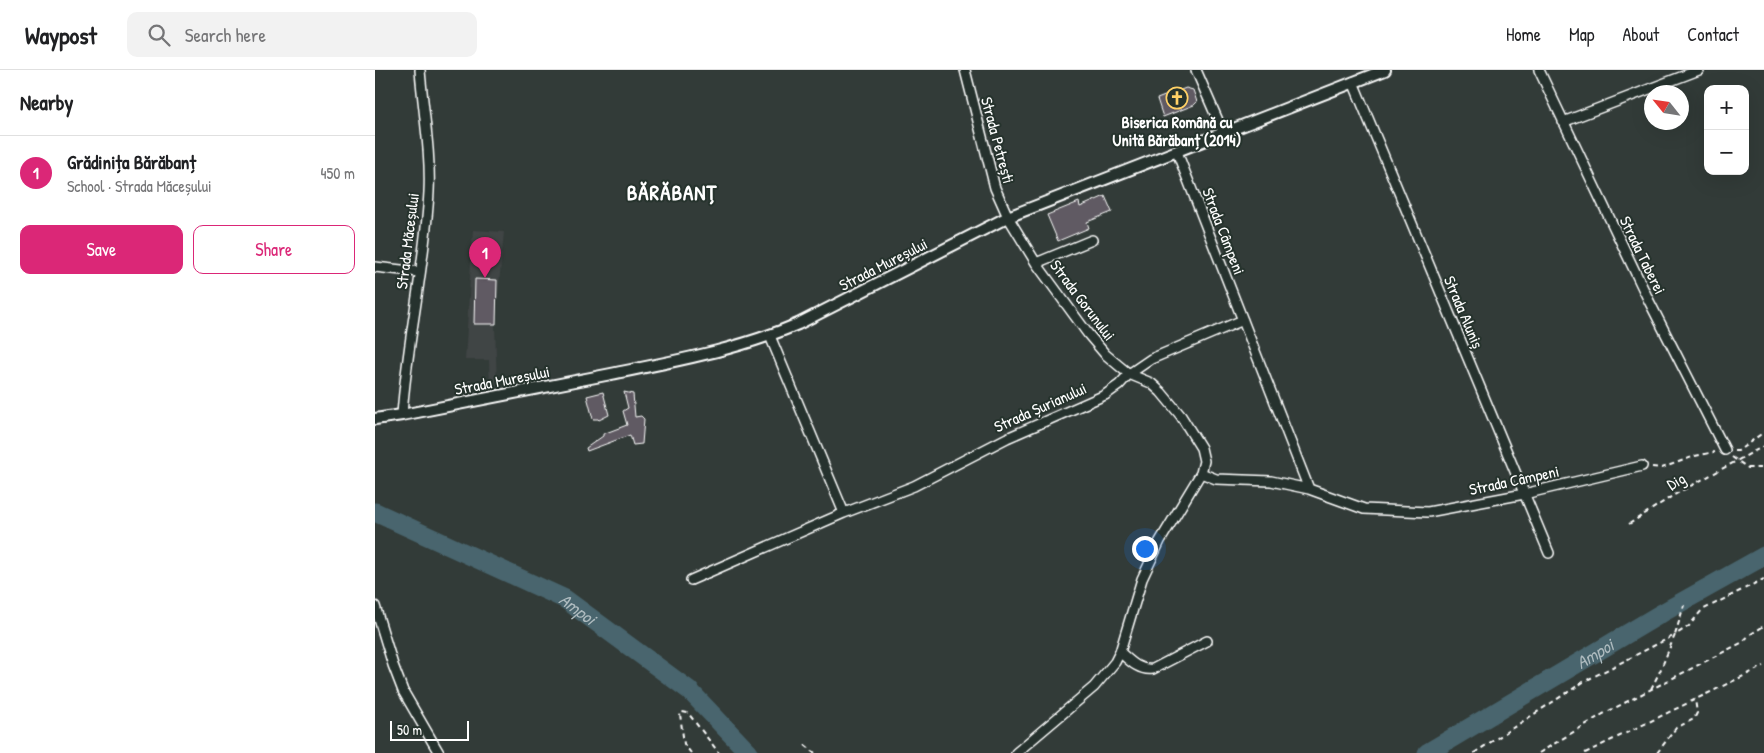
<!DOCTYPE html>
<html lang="en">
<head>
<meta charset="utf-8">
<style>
  :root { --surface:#fff; --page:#f2f2f2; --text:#202124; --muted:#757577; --line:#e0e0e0; --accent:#db2777 }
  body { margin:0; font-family:"Patrick Hand",sans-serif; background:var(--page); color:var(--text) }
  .controls { position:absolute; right:15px; top:15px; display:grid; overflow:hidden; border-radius:10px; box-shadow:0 5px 20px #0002 }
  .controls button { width:45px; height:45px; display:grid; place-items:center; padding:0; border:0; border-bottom:1px solid var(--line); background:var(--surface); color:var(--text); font:25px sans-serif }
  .compass { position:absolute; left:1269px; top:15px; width:45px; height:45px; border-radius:50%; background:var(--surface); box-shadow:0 5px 20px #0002; rotate:300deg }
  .scale { position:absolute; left:15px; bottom:12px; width:79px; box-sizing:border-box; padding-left:5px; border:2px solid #fff; border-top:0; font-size:14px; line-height:18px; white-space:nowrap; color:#fff; -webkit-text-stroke:4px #26332d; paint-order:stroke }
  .you { position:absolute; left:769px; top:478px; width:18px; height:18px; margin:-12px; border:4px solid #fff; border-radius:50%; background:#1a73e8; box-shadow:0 0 0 8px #1a73e833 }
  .badge { display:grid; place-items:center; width:32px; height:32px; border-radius:50%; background:var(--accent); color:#fff; font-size:16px; font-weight:700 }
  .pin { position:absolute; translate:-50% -41px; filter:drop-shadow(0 1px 2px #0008) }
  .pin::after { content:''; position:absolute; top:26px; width:18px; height:15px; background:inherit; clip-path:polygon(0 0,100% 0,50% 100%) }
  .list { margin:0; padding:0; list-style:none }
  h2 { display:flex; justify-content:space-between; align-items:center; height:65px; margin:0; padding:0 20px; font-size:21px }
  h2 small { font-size:16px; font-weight:400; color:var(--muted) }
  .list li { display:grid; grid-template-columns:32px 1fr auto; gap:15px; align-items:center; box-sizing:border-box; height:75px; padding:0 20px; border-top:1px solid var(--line) }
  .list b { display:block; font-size:19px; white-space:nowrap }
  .list p { margin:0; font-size:16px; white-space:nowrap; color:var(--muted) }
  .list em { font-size:16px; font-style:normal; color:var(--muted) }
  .actions { display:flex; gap:10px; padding:15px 20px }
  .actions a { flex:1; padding:11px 0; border:1px solid var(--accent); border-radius:10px; text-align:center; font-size:18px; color:var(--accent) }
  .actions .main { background:var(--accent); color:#fff }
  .icon { flex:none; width:28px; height:28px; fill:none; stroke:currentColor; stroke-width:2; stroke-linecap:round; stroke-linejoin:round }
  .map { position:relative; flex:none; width:1389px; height:683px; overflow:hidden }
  header { display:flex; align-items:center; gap:30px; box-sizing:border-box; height:70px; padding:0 25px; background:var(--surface); border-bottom:1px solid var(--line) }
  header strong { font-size:24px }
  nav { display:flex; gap:28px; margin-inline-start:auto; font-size:18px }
  .search { width:350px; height:45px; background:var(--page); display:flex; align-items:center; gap:12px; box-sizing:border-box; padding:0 18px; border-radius:10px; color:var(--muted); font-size:19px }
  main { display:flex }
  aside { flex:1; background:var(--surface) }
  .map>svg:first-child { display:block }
</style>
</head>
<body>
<header>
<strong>Waypost</strong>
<div class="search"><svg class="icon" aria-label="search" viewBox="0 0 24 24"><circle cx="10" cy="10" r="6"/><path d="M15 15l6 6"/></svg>Search here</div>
<nav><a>Home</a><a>Map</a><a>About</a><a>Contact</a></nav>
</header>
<main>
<aside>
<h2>Nearby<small></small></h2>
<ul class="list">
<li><span class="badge">1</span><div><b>Grădinița Bărăbanț</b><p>School · Strada Măceșului</p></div><em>450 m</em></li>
</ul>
<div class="actions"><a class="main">Save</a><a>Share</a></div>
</aside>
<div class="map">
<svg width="1389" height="683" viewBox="0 0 1389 683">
  <rect width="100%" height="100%" fill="#323b38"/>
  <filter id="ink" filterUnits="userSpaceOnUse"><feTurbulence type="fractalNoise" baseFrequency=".02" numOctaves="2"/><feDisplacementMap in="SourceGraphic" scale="10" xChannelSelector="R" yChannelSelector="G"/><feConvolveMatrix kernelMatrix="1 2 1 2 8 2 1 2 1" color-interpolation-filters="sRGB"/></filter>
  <g filter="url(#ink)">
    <!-- built -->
    <path fill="#404445" d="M 98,160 L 129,162 L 120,256 L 122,316 L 115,318 L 114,290 L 90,290 Z"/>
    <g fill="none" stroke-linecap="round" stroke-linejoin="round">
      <!-- river -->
      <g stroke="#48656e" stroke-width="19">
        <path id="s1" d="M 0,442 L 190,529 L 314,620 L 374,683"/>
        <path id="s2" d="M 1052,683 L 1287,543 L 1389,486"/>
      </g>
    </g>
    <!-- building -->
    <path fill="#605a63" stroke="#fff" d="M 811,18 L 818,20 L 822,32 L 819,35 L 788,47 L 782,29 Z
      M 730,126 L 737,142 L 712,152 L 714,158 L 683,171 L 672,145 L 704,132 L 705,137 Z
      M 100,209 L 122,210 L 121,254 L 99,254 Z
      M 228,322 L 234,345 L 224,350 L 223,349 L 218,349 L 212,326 Z
      M 249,322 L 258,324 L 260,347 L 266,346 L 269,349 L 267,374 L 258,375 L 255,365 L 212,381 L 211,378 L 228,366 L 228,364 L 252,355 L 248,341 L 253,338 Z"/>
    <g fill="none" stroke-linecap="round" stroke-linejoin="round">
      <!-- minor casing -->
      <g stroke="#fff" stroke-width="12">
        <path id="minor" d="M 590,0 L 620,118 L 633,147 L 661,193 L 713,264 L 730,284 L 743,295 L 754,304 L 776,313 L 786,322 L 806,346 L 826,378 L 829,391 L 826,403 L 785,471 L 767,509 L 745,582 L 740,592 L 719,617 L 641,683
          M 821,0 L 848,62
          M 1164,0 L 1274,231 L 1350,380
          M 978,12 L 1174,483
          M 1188,52 L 1324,0
          M 802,82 L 934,419
          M 661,193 L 717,170
          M 0,197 L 44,202
          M 395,266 L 469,443
          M 27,345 C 32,271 50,197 54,122 C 56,82 48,40 45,0
          M 826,403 L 841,409 L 896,411 L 934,419 L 989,439 L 1053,442 L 1149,424 L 1267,396
          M 316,510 L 469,443 L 539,416 L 632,368 L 730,325 L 744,315 L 754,304 L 776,289 L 868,250
          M 0,536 L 18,595 L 28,621 L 64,683
          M 745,582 C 755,591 764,601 778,599 L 832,571"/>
      </g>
      <!-- tertiary casing -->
      <g stroke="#fff" stroke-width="14">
        <path id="tertiary" d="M 0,349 L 27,345 C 96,332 166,318 236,304 C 300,291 363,280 423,254 L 633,147 L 1010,0"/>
      </g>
      <!-- path -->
      <path stroke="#fff" stroke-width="2" stroke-dasharray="5 4" stroke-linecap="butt" d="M 1359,381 L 1363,381 L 1389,362
        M 1357,387 L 1373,398 L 1389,398
        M 1277,397 L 1287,398 L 1320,386 L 1340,382
        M 1254,454 L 1299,425 L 1389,376
        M 1276,619 L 1285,601 L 1300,565 L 1314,556 L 1327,540 L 1389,509
        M 430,675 L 440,683
        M 316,683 L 309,674 L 305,644 L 307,642 L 313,643 L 344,683
        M 1099,683 L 1210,611 L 1300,565 L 1309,535
        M 1164,683 L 1228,644 L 1366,573 L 1376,564 L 1389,556
        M 1210,683 L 1389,596
        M 1282,683 L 1301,658 L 1319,649 L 1322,643 L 1320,629"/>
      <!-- minor -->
      <use href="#minor" stroke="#26332d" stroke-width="9"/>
      <!-- tertiary -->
      <use href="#tertiary" stroke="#26332d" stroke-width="10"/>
    </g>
  </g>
  <!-- icons -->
  <defs>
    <g id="church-ring" transform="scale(1.125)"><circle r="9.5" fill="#26332d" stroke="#ffd166" stroke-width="1.5"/><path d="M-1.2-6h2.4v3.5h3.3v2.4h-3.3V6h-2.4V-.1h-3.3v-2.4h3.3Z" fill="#ffd166"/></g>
  </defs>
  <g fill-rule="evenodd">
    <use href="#church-ring" x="802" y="28"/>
  </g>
  <g text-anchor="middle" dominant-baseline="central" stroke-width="4" stroke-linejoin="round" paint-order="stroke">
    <!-- poi labels -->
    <g font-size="16" font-weight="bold" fill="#fff" stroke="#26332d">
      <text x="802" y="52">Biserica Română cu<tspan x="802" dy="18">Unită Bărăbanț (2014)</tspan></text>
    </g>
    <!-- street labels -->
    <g font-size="16" fill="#fff" stroke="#26332d">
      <text transform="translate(623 70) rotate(75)">Strada Petrești</text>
      <text transform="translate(849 161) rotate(69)">Strada Câmpeni</text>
      <text transform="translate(32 171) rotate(-83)">Strada Măceșului</text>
      <text transform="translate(1268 185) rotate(64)">Strada Taberei</text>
      <text transform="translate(508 194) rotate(-27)">Strada Mureșului</text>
      <text transform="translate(708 230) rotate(53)">Strada Gorunului</text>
      <text transform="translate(1089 242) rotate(67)">Strada Aluniș</text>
      <text transform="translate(127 310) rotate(-11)">Strada Mureșului</text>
      <text transform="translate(665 337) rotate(-24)">Strada Șurianului</text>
      <text transform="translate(1139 410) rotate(-12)">Strada Câmpeni</text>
      <text transform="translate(1301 411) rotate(-30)">Dig</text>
    </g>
    <!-- water labels -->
    <g font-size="18" font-style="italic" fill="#adbabe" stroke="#26332d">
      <text stroke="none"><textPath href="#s1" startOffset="225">Ampoi</textPath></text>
      <text stroke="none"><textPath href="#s2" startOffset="195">Ampoi</textPath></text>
    </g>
    <!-- district labels -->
    <g font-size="21" font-weight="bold" letter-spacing="1" fill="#fff" stroke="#26332d">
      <text x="297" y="122">BĂRĂBANȚ</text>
    </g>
  </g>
</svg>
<div class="controls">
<button>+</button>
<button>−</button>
</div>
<svg class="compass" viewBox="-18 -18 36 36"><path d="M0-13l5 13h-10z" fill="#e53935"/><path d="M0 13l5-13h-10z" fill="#757577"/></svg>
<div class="scale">50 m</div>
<div class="you"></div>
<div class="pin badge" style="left:110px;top:208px">1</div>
</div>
</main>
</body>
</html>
